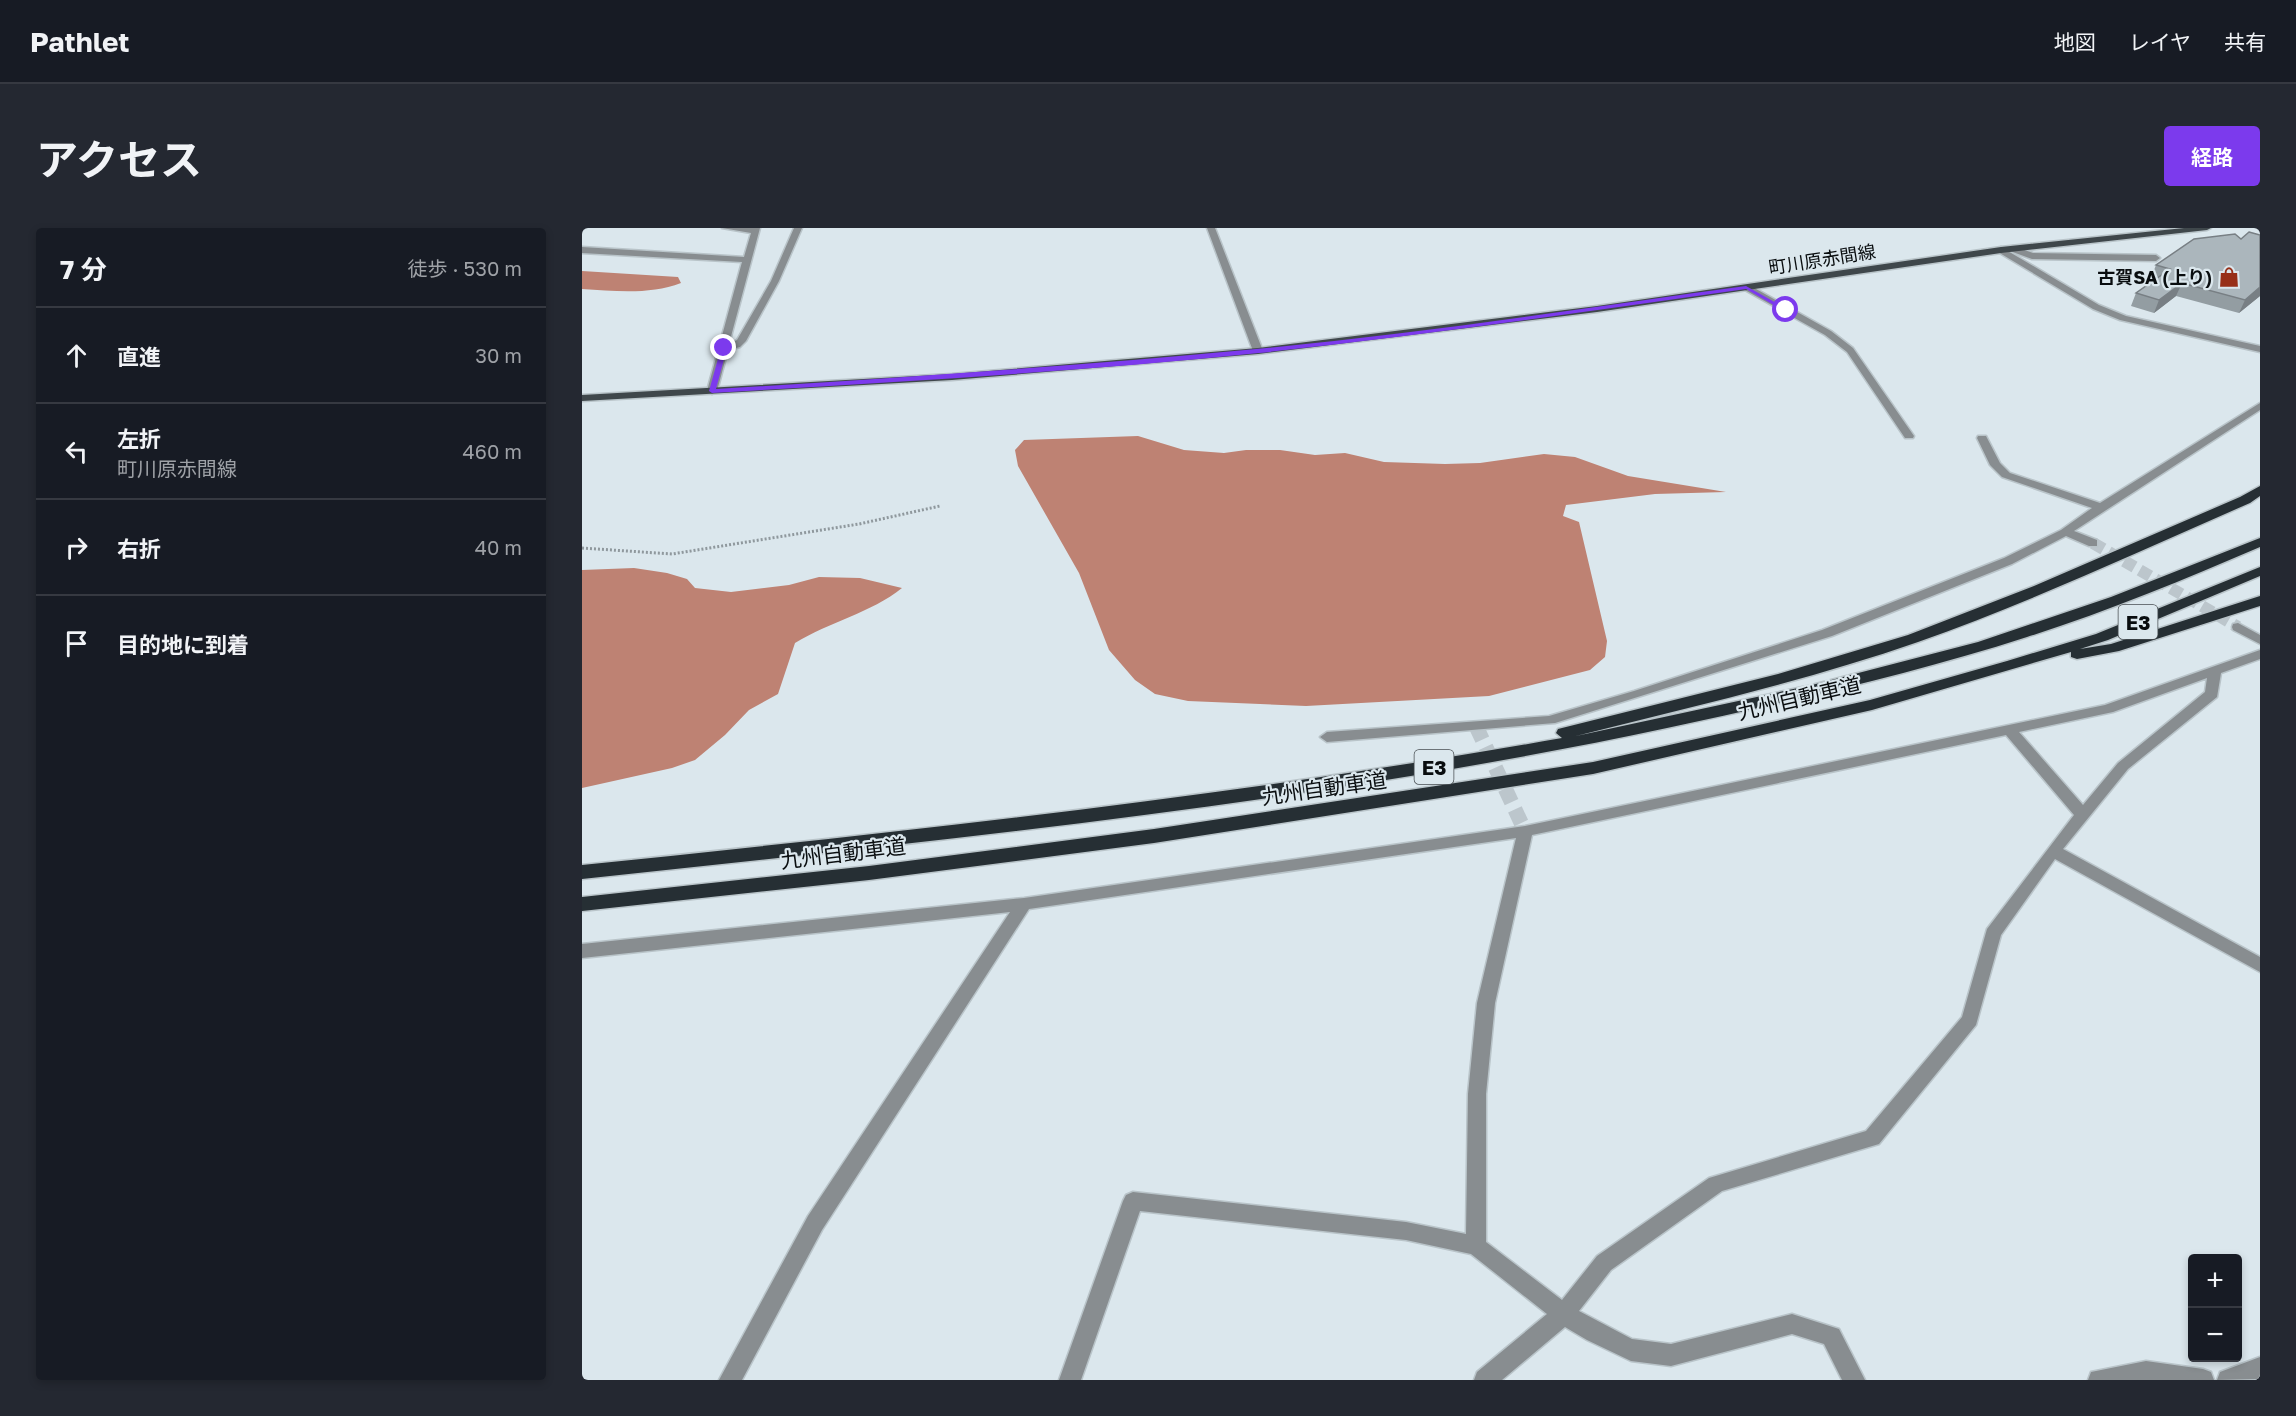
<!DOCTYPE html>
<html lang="ja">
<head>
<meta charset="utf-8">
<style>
  :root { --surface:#171b24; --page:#242831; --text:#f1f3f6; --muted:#9ea1a6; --line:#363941; --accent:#7c3aed }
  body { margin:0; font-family:"Golos Text","Noto Sans JP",sans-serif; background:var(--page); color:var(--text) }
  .controls { position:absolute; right:18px; bottom:18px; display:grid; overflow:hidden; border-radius:6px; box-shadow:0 3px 9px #0003 }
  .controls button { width:54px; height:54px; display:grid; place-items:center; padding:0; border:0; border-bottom:2px solid var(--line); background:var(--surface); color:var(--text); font:30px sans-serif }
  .stop { position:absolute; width:18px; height:18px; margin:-14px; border:4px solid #7c3aed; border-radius:50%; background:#fff }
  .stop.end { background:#7c3aed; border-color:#fff; box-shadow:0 2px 6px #0008 }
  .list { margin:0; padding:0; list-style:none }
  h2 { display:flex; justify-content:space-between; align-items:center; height:78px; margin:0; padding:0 24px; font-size:26px }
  h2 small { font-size:20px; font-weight:400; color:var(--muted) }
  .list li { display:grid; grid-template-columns:39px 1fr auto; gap:18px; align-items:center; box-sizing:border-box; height:96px; padding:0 24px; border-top:2px solid var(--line) }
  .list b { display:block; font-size:22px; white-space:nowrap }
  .list p { margin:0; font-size:20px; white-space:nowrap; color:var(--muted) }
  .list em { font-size:20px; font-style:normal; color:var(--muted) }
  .icon { flex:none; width:33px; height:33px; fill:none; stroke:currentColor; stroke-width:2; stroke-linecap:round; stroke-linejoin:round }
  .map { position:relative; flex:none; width:1678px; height:1152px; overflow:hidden; border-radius:6px }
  header { display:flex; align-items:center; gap:36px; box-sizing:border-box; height:84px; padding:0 30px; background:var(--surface); border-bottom:2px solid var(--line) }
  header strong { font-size:28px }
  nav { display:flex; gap:33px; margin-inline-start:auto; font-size:21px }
  .intro { display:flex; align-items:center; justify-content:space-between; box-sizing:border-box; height:144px; padding:0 36px }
  h1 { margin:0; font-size:42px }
  .button { padding:15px 27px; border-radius:6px; background:var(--accent); color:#fff; font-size:21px; font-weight:700 }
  main { display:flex; gap:36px; padding:0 36px }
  aside { flex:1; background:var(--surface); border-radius:6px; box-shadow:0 3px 9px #0003 }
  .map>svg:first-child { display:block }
</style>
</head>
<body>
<header>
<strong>Pathlet</strong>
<nav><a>地図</a><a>レイヤ</a><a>共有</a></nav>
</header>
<div class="intro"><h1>アクセス</h1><a class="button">経路</a></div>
<main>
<aside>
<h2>7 分<small>徒歩 · 530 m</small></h2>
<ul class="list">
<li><svg class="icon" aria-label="ahead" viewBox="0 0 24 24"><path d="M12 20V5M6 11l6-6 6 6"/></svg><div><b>直進</b></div><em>30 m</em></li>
<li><svg class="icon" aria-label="left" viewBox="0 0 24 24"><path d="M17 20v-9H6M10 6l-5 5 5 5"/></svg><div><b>左折</b><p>町川原赤間線</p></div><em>460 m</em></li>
<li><svg class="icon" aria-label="right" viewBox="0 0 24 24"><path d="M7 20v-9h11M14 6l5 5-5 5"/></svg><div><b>右折</b></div><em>40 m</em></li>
<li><svg class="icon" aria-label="arrive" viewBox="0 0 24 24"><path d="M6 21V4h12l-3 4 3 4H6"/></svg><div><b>目的地に到着</b></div></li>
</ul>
</aside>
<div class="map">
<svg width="1678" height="1152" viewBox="0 0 1678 1152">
  <rect width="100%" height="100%" fill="#dbe7ed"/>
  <!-- water -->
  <path fill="#be8273" d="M 0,43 L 96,49 L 99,55 C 68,67 33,63 0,61 Z
    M 556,208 L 602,222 L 642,225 L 664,222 L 698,222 L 733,227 L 763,225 L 802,234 L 863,236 L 898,235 L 962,226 L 993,229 L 1046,248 L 1144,264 L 1073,266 L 984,277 L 981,288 L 997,294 L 1025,413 L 1023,429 L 1008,442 L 907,468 L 724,478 L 606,473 L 573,466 L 553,452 L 527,422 L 497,345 L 436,238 L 433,222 L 442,212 Z
    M 52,340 L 85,345 L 105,351 L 113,360 L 149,364 L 207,357 L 237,349 L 278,350 L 320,360 C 289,385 247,394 213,415 L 196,466 L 167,482 L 143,507 L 113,532 L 90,540 L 0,560 L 0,342 Z"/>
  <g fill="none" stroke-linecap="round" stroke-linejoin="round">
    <!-- minor-tunnel-far1 -->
    <path stroke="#bcc6cc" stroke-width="12" stroke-dasharray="12 6" stroke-linecap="butt" d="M 1511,315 L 1656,399"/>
    <!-- minor-tunnel -->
    <path stroke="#bcc6cc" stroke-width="15" stroke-dasharray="15 8" stroke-linecap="butt" d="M 894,498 L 943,603"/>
    <!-- minor casing -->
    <g stroke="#b9c4c9" stroke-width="3">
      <path id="minor" d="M 140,0 L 178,0 L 147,116 L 155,112 L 189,53 L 212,0 L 220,0 L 197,53 L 164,113 L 158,119 L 146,122 L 135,163 L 130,166 L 125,163 L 160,34 L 0,25 L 0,19 L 162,29 L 169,5 Z
        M 625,0 L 633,0 L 681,123 L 679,125 L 671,123 Z
        M 1431,18 L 1451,25 L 1574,27 L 1578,30 L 1574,33 L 1450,31 L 1428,23 L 1427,21 Z
        M 1419,19 L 1517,77 L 1544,88 L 1678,118 L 1678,124 L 1538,92 L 1511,81 L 1416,24 L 1415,22 Z
        M 1161,57 L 1167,57 L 1249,103 L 1271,120 L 1332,208 L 1331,210 L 1323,210 L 1265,124 L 1243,107 L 1161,61 Z
        M 1678,175 L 1678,182 L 1492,303 L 1515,312 L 1515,318 L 1507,318 L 1484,308 L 1430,336 L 1250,408 L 973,495 L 745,514 L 738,509 L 745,504 L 967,488 L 1052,463 L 1240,402 L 1422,330 L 1479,302 L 1510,280 L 1420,249 L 1408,237 L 1395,210 L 1396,208 L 1404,208 L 1418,235 L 1428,245 L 1518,275 Z
        M 1656,395 L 1678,407 L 1678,416 L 1651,402 L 1650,399 L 1651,396 Z
        M 1678,422 L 1678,431 L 1639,445 L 1635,469 L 1546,541 L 1481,621 L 1678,729 L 1678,744 L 1473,631 L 1419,707 L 1394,797 L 1297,916 L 1140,963 L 1029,1042 L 997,1083 L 1050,1111 L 1089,1116 L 1210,1086 L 1257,1101 L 1283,1152 L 1260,1152 L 1242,1116 L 1210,1106 L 1089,1138 L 1049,1133 L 1005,1112 L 983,1099 L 920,1152 L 892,1152 L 895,1144 L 965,1086 L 889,1026 L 824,1012 L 558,983 L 499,1152 L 477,1152 L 541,973 L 544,967 L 551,964 L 824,994 L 884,1006 L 886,866 L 895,775 L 934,610 L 447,681 L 240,1002 L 160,1152 L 137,1152 L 226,988 L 428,684 L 0,730 L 0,716 L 442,670 L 943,598 L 1523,477 ZM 1625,450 L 1623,464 L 1536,535 L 1501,577 L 1437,504 L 1531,484 ZM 1424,507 L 1492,587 L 1405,701 L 1380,789 L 1284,903 L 1127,950 L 1015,1028 L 980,1072 L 904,1014 L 904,866 L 913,775 L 950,607 Z
        M 1678,1129 L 1678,1151 L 1635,1152 L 1638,1144 Z
        M 1564,1133 L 1621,1141 L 1629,1144 L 1632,1152 L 1506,1152 L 1509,1144 Z"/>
    </g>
    <!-- major casing -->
    <g stroke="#b9c4c9" stroke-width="3">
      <path id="major" d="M 1602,0 L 1629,0 L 1625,2 L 1419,25 L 1015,84 L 676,126 L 370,152 L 0,173 L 0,167 L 370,146 L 676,120 L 1015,78 L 1419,19 Z"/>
    </g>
    <!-- highway casing -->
    <g stroke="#b9c4c9" stroke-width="3">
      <path id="highway" d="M 1678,258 L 1678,268 L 1668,275 C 1558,323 1449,374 1336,414 C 1224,453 1109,479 994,508 L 1230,457 L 1396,414 L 1529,369 L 1678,310 L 1678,319 C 1601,352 1524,384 1445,409 C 1327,447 1206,474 1085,500 C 727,576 363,612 0,651 L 0,637 C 328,603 655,568 980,510 L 974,505 L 976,501 L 1196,446 L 1326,407 L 1452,358 L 1658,269 Z
        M 1678,339 L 1678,348 L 1526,412 L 1498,421 L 1529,416 L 1678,368 L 1678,378 L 1537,423 L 1495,431 L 1489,429 L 1489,424 L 1290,482 L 1011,546 L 572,615 L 287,652 L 0,683 L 0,669 L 287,638 L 572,601 L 1011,534 L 1288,472 L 1425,433 L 1514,406 Z"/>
    </g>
    <!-- path -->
    <path stroke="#8f989d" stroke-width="3" stroke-dasharray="2 2" stroke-linecap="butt" d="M 0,320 L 90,326 L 277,296 L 358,278"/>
    <!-- minor -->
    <use href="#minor" fill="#888d90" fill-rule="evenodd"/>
    <!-- major -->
    <use href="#major" fill="#3f474b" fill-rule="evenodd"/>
    <!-- highway -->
    <use href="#highway" fill="#262f34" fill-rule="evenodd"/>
  </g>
  <!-- wall -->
  <path fill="#939da2" d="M 1678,7 L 1678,68 L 1657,85 L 1594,68 L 1572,85 L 1549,78 L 1554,65 L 1573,51 L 1569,50 L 1574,37 L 1659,11 Z"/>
  <!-- shaded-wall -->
  <path fill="#787f84" d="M 1600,55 L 1594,68 L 1572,85 L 1577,72 Z
    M 1678,59 L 1678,68 L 1657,85 L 1663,72 Z"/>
  <!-- building -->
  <path fill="#abb6bc" stroke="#787f84" stroke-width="1.5" d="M 1667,4 L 1678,7 L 1678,59 L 1663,72 L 1600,55 L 1577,72 L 1554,65 L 1588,41 L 1574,37 L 1612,11 L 1653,6 L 1659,11 Z"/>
  <!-- route -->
  <path fill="#7c3aed" d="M 1164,58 L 1207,82 L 1202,83 L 1164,61 C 1002,84 840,108 677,125 C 495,144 312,154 130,165 L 127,163 L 139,120 L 142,118 L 145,120 L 134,161 C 314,150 494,138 674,121 C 838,106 1001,80 1164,58 Z"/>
  <!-- icons -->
  <defs>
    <g id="shop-bare" transform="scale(1.62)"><path d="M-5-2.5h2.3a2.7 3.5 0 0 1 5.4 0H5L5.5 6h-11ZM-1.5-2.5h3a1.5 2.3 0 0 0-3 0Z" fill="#972f18" stroke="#dbe7ed" stroke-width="2.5" paint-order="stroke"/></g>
  </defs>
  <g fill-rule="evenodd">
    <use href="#shop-bare" x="1647" y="49"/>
  </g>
  <g text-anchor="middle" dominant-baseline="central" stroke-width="4.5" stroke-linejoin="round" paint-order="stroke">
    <!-- far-street labels -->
    <g font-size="18" fill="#090d0f" stroke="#dbe7ed">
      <text transform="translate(1240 31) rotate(-9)">町川原赤間線</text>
    </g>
    <!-- far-poi labels -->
    <g font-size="18" font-weight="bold" fill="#090d0f" stroke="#dbe7ed" text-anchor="end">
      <text x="1630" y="49">古賀SA (上り)</text>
    </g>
    <!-- shield labels -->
    <g fill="#dbe7ed" stroke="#484e52" stroke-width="1.5">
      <rect x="1536.5" y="377" width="39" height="34" rx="4.5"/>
      <rect x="832.5" y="522" width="39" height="34" rx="4.5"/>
    </g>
    <g font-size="20" font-weight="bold" fill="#090d0f">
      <text x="1556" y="394">E3</text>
      <text x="852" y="539">E3</text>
    </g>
    <!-- street labels -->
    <g font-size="21" fill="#090d0f" stroke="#dbe7ed">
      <text transform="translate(1217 470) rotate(-13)">九州自動車道</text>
      <text transform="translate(742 560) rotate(-8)">九州自動車道</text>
      <text transform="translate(261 625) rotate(-7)">九州自動車道</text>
    </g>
  </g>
</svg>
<div class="controls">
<button>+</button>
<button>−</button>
</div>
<div class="stop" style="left:1204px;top:82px"></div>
<div class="stop end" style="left:142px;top:120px"></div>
</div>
</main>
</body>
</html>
